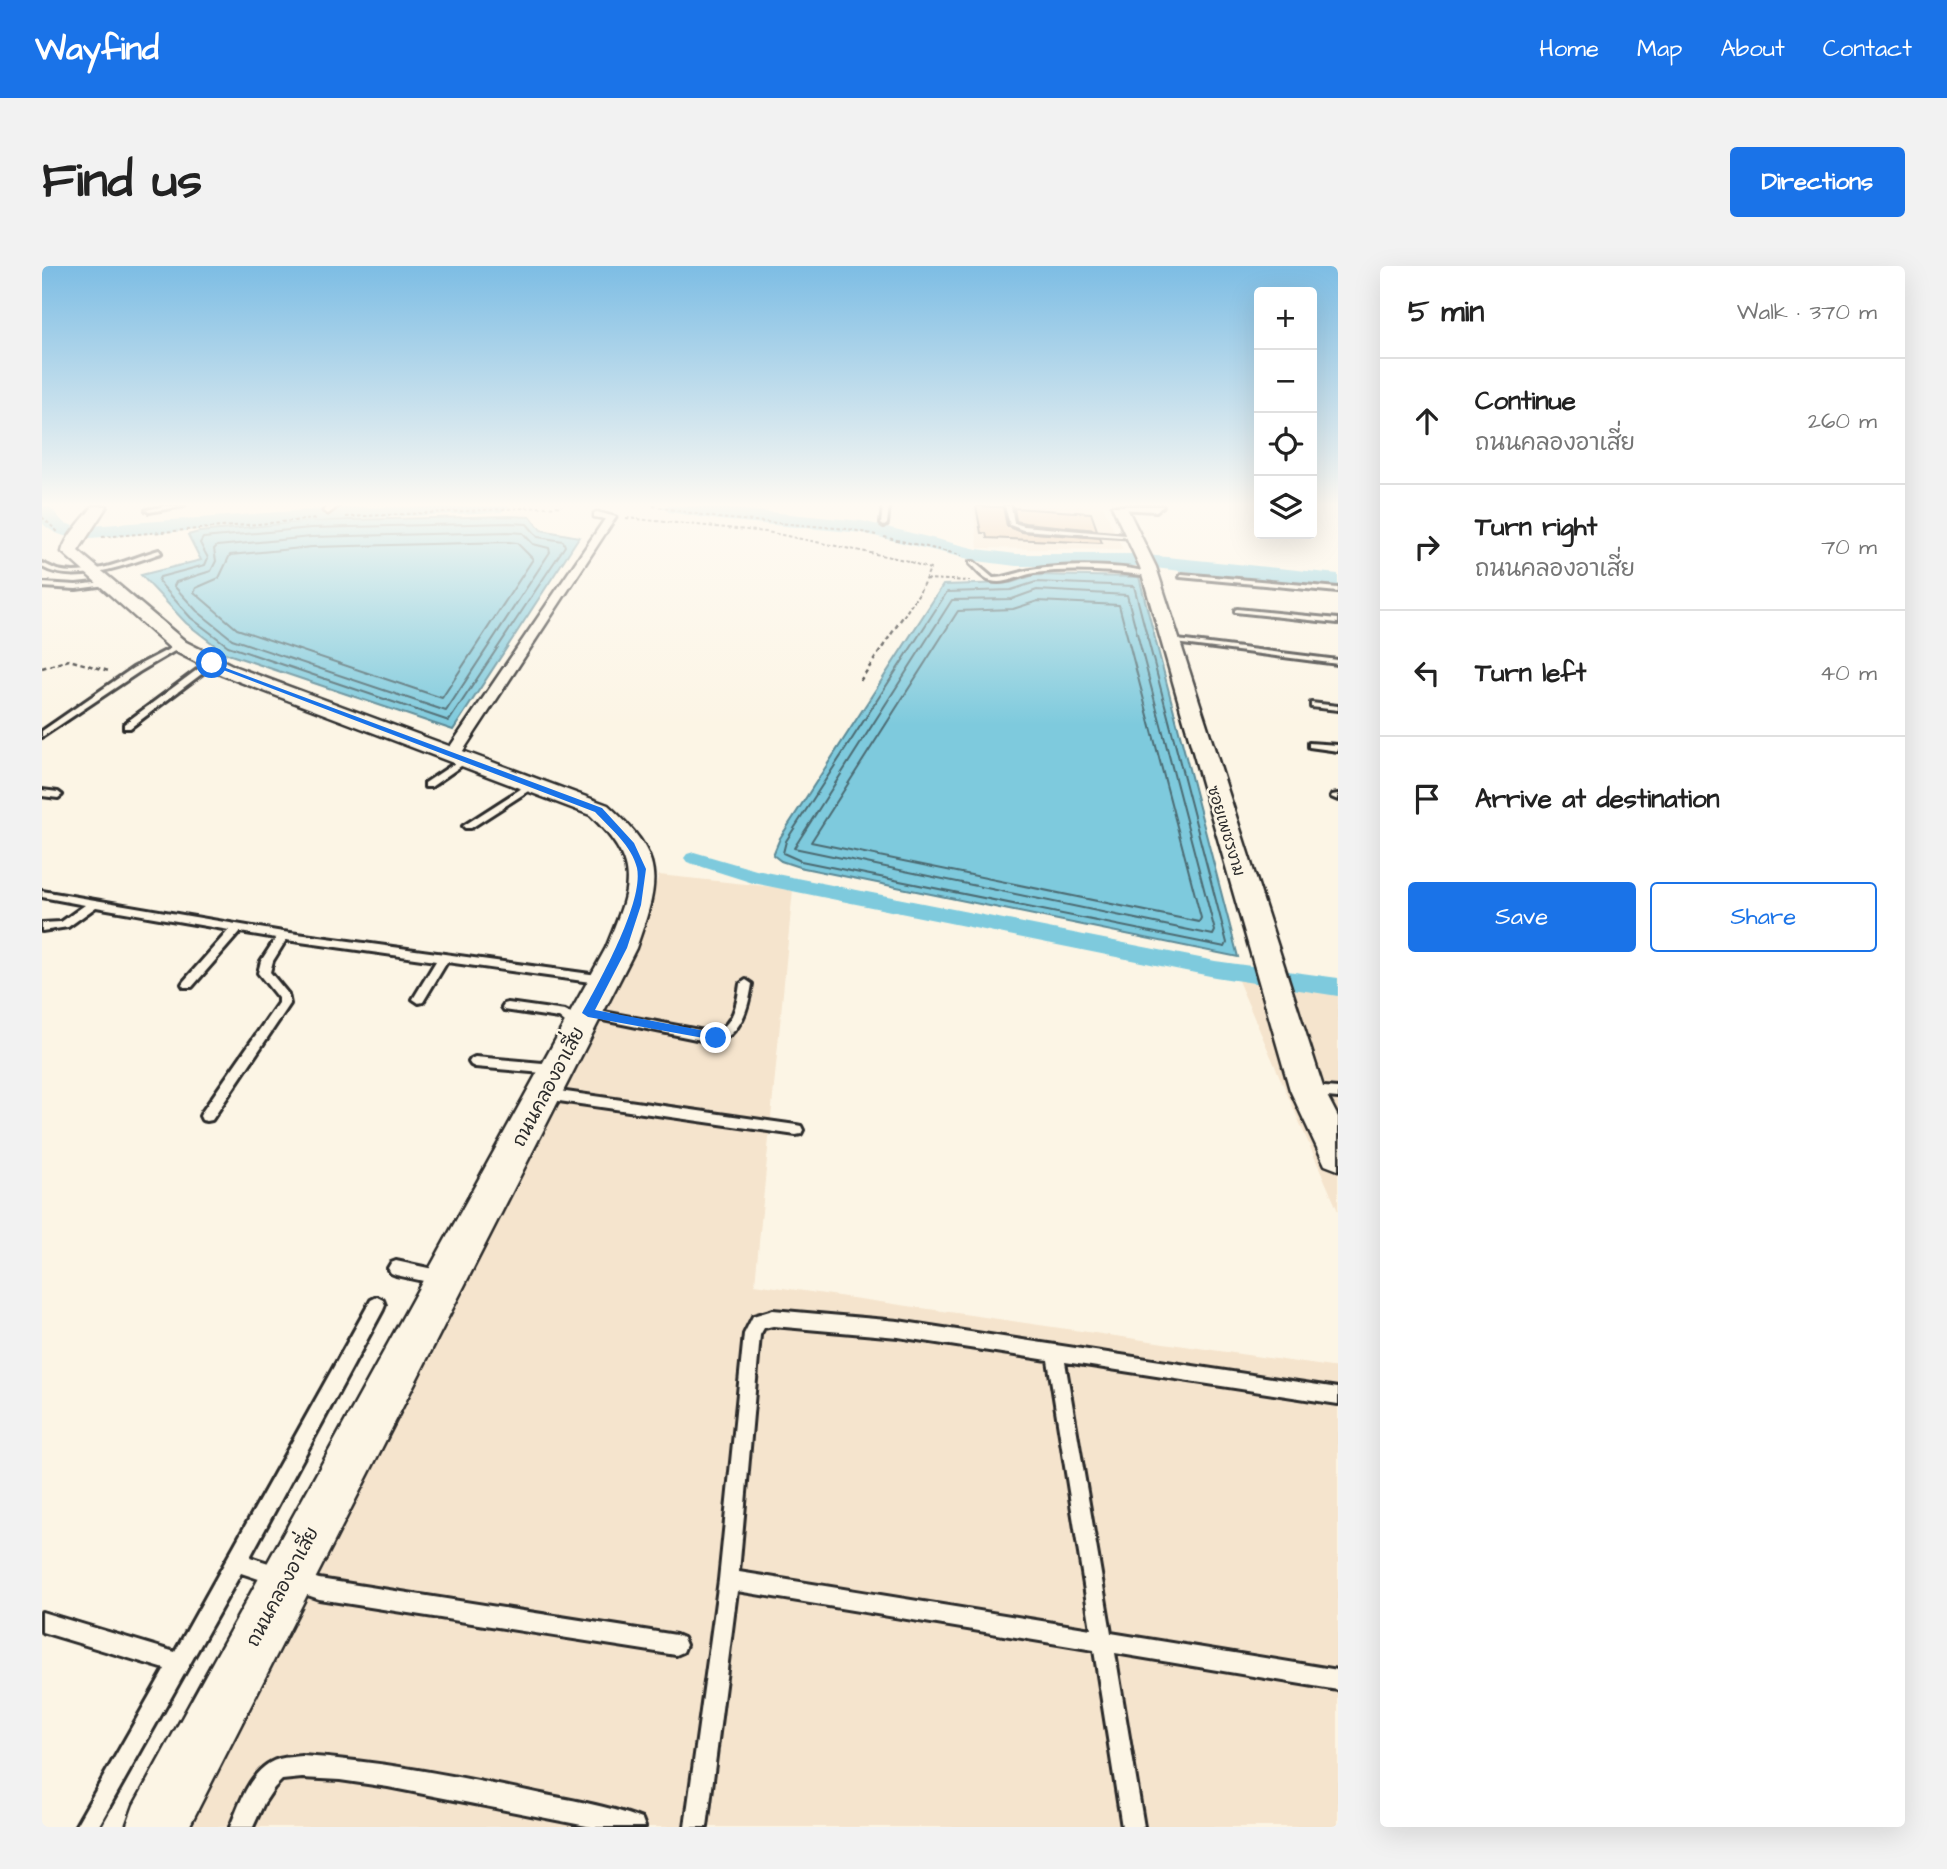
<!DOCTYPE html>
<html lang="en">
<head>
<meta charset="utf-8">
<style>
  :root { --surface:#fff; --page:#f2f2f2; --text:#222; --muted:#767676; --line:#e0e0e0; --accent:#1a73e8 }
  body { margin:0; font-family:"Architects Daughter","Playpen Sans Thai",sans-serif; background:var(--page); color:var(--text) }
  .controls { position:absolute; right:21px; top:21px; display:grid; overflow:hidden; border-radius:7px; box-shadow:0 7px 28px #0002 }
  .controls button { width:63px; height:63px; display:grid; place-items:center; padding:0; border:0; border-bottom:2px solid var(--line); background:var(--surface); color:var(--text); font:35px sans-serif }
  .stop { position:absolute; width:21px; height:21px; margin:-16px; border:5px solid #1a73e8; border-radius:50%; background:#fff }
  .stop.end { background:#1a73e8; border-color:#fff; box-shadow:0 2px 7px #0008 }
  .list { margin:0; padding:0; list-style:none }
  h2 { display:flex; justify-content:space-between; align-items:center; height:91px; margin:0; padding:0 28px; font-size:30px }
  h2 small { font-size:23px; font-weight:400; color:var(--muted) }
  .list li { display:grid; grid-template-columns:46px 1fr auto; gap:21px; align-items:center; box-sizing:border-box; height:126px; padding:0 28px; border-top:2px solid var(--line) }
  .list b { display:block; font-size:26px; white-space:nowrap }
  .list p { margin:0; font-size:23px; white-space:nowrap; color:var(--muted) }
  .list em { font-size:23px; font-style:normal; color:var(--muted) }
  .actions { display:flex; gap:14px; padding:21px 28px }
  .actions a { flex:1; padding:16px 0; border:2px solid var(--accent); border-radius:7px; text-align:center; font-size:24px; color:var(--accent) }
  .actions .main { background:var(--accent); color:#fff }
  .icon { flex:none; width:38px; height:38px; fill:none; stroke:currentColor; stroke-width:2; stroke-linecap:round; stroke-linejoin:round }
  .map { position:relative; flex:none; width:1296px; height:1561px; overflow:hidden; border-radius:7px }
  header { display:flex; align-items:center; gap:42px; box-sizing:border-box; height:98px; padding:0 35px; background:var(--accent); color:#fff }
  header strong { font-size:33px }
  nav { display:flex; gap:38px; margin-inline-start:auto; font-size:24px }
  .intro { display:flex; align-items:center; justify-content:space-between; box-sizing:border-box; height:168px; padding:0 42px }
  h1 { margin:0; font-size:49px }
  .button { padding:18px 32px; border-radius:7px; background:var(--accent); color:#fff; font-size:24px; font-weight:700 }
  main { display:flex; gap:42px; padding:0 42px }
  aside { flex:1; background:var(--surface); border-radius:7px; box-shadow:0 7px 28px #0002 }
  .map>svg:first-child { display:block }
</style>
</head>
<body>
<header>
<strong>Wayfind</strong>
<nav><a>Home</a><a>Map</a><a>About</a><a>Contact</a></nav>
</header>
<div class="intro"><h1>Find us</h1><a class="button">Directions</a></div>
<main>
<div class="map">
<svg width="1296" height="1561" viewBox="0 0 1296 1561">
  <rect width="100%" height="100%" fill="#fcf5e5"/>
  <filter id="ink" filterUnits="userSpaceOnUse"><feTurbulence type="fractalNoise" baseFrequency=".0143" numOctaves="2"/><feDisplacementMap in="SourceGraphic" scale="14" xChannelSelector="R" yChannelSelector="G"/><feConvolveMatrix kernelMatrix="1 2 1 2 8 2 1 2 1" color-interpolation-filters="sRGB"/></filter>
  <g filter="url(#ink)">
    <!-- built -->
    <path fill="#f5e4cd" d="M 931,240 L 1061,240 L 1081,284 L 936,282 Z
      M 617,609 L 751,623 L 713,1018 L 1296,1102 L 1296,1561 L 147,1561 L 243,1362 L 526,816 L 589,689 Z
      M 1194,710 L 1296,729 L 1296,945 Z"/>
    <!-- water -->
    <path fill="#7ecadd" stroke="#5d8a96" stroke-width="2" d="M 467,250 L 489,251 L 499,264 L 537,271 L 411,464 L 183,387 L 144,357 L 99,309 L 159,294 L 146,269 L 157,266 L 268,255 Z
      M 993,309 L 1097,311 L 1196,691 L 757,601 L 739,595 L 731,589 L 738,572 L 901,319 L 968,317 Z"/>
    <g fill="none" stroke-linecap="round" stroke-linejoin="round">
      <!-- shore -->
      <path stroke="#4c6b72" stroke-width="2" d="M 467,257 L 485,258 L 496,271 L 521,275 L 523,280 L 407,455 L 186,380 L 149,352 L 116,315 L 118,311 L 163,299 L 166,292 L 158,277 L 161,272 L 269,262 Z
        M 467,266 L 481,267 L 491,278 L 507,282 L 508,286 L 404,445 L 190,373 L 155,345 L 132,320 L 134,316 L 169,305 L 174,295 L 172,283 L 175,280 L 269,271 Z
        M 467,276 L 475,277 L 491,293 L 400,432 L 195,363 L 152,326 L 154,322 L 177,312 L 188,289 L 270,281 Z
        M 994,316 L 1092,320 L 1185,677 L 1183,681 L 759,595 L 741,587 L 744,575 L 905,326 L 969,324 Z
        M 995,324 L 1085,329 L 1173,665 L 1171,669 L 752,582 L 910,334 L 970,333 Z
        M 996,335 L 1077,339 L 1159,652 L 1157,656 L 769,576 L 916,345 L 971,343 Z"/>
      <!-- canal -->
      <path fill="#7ecadd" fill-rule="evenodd" d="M 652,586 L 714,604 L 1173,695 L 1296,712 L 1296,730 L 1173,711 L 711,617 L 645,596 L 642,592 L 645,588 Z"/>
      <!-- river -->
      <path fill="#7ecadd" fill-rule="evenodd" d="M 0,240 L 7,240 L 21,256 L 34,261 L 305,241 L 468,240 L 459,246 L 305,253 L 34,273 C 21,270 10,267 0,257 Z
        M 618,240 L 665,240 L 820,255 L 935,283 L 974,288 L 1094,288 L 1296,308 L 1296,322 L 1094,300 L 974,300 L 935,295 L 820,267 L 677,254 L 627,246 Z"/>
    </g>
    <!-- building -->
    <path fill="#e5bc95" stroke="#2b2b2b" stroke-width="2" d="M 934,240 L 961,241 L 965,260 L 980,266 L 1058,272 L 1060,277 L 945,272 L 944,267 L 939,267 Z
      M 972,242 L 1049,247 L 1055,264 L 983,257 L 974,255 Z"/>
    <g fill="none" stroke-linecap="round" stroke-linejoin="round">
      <!-- lane casing -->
      <g stroke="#2b2b2b" stroke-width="6">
        <path id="lane" d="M 124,240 L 142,240 L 107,246 L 104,244 Z
          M 841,240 L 847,240 L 845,258 L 842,260 L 839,258 Z
          M 963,240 L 969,240 L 972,257 L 982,260 L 1095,270 L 1092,272 L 981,264 L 968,259 Z
          M 1075,240 L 1121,240 L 1114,245 L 1077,243 Z
          M 117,284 L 119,287 C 86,298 33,320 0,301 L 0,297 C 5,299 10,302 15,304 C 48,312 86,293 117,284 Z
          M 928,296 L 932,296 L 951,312 C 965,312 976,306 989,304 C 1017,299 1087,298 1111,308 L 1108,310 C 1070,305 1030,302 992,307 C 978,309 964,319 949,315 C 940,313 935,304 928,298 Z
          M 1140,308 L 1296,322 L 1296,326 L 1138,311 Z
          M 62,316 L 64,319 L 34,323 L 0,321 L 0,317 L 34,319 Z
          M 1195,343 L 1296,353 L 1296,357 L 1193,346 L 1193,344 Z
          M 1127,373 L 1296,394 L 1296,398 L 1125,376 L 1124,375 Z
          M 135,379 L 141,380 L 97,406 L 0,471 L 0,465 L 91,402 Z
          M 167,395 L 174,397 L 88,462 L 82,462 L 82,458 Z
          M 1269,437 L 1296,440 L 1296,444 L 1269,441 Z
          M 1267,477 L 1296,479 L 1296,485 L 1267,481 Z
          M 422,491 L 429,493 L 389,521 L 383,521 L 383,517 Z
          M 491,515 L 494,516 L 494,520 L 429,562 L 423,562 L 421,560 Z
          M 0,524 L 16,526 L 20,529 L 16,532 L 0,530 Z
          M 1296,528 L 1296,534 L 1289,531 L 1290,529 Z
          M 0,625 L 241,666 L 563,710 L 569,714 L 563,718 L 405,696 L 381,736 L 377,737 L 371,733 L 394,695 L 244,674 L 231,695 L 228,706 L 246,728 L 248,738 L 170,854 L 165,855 L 160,854 L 158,850 L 160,846 L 236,737 L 236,732 L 216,707 L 219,695 L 234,672 L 198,666 L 150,721 L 142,721 L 140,718 L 142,715 L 187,664 L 54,641 L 26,661 L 0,665 L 0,657 L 19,656 L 43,639 L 0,631 Z
          M 704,714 L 710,718 C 706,743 700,767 674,777 L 546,751 L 540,747 L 546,743 L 673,767 C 692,757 695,738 698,718 Z
          M 466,737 L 523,745 L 531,749 L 535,757 L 530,770 L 526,771 L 522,770 L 520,767 L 523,757 L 517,752 L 462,744 L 460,741 L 462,738 Z
          M 433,791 L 512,798 L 516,800 L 518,803 L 516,806 L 512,808 L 433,801 L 429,799 L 427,796 L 429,793 Z
          M 1268,820 L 1296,822 L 1296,832 L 1263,829 L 1262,825 L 1263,821 Z
          M 503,823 L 754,859 L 759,860 L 761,864 L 759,868 L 754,869 L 503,833 L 498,832 L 497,828 L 498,824 Z
          M 354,995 L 400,1005 L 405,1007 L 408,1012 L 405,1017 L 400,1019 L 354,1009 L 349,1007 L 346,1002 L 349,997 Z
          M 335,1031 L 341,1034 L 343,1039 L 341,1044 L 208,1291 L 242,1302 L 245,1309 L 242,1316 L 235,1319 L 199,1307 L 56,1561 L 33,1561 L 123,1403 L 0,1366 L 0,1346 L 133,1386 L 329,1034 Z
          M 731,1044 L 856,1055 L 1296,1122 L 1296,1138 L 1023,1096 L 1069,1367 L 1296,1404 L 1296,1424 L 1073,1387 L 1102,1561 L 1080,1561 L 1052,1384 L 695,1325 L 665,1561 L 643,1561 L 677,1314 L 702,1068 L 711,1050 ZM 731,1060 L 856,1071 L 1006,1094 L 1049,1363 L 697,1306 L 718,1069 L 722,1062 Z
          M 255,1306 L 277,1313 L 634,1369 L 641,1372 L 644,1379 L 641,1386 L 634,1389 L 277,1333 L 248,1323 L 245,1316 L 248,1309 Z
          M 260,1490 C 338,1495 414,1510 490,1526 C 526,1534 565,1539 600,1553 L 603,1561 L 550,1561 L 346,1521 L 298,1514 L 260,1512 L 240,1514 L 232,1522 L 222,1537 L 211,1561 L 188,1561 C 198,1537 209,1501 237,1493 C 244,1491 253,1491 260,1490 Z"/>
      </g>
      <!-- street casing -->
      <g stroke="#2b2b2b" stroke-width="5">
        <path id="street" d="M 286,240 L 297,240 L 286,248 L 281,245 Z
          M 555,246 L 574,251 L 417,491 L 405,491 L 403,488 L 563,253 L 552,251 L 552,247 Z"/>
      </g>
      <!-- secondary casing -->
      <g stroke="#2b2b2b" stroke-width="5">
        <path id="secondary" d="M 51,240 L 65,240 L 36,285 L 144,376 L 194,401 L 566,539 C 623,591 619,612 594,682 L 147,1561 L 84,1561 L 92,1539 L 564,682 C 589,621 600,599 548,549 L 180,409 L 130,384 L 20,286 C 23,271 41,254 51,240 Z
          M 1070,240 L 1084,240 L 1114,301 L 1282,824 L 1296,851 L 1296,904 L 1283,899 L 1248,824 L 1098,301 Z"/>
      </g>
      <!-- path-far1 -->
      <path stroke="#2b2b2b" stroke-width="2" stroke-dasharray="3.5 2.5" stroke-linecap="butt" d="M 611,240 L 677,252 L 806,263 L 834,269
        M 0,251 L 17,267
        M 304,251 L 520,240
        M 584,252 L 725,266 L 863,294 L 888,303 L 877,327 L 861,351
        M 60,271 L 274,253
        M 842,271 L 919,289
        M 884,313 L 928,315"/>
      <!-- path -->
      <path stroke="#2b2b2b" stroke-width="2.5" stroke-dasharray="4.5 3.5" stroke-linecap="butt" d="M 0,402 L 27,394 L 67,405
        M 818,415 L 862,349"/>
      <!-- lane -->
      <use href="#lane" fill="#fcf5e5" fill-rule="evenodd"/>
      <!-- street -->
      <use href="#street" fill="#fcf5e5" fill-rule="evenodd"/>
      <!-- secondary -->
      <use href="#secondary" fill="#fcf5e5" fill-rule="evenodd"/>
    </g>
  </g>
  <!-- sky -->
  <linearGradient id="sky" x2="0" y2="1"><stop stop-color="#7dbde4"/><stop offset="0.52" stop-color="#fefaf3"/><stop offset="1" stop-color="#fefaf3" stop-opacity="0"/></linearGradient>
  <rect width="1296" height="459" fill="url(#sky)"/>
  <!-- route -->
  <path fill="#1a73e8" d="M 168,396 L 560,542 L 592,577 L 604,603 L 599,639 L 585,682 L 553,744 L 674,767 L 678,769 L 678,775 L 546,751 L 540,747 C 557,716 602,636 595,602 C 590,580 568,562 553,546 L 168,399 Z"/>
  <g text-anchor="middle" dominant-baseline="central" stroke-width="5" stroke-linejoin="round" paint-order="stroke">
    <!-- far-street labels -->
    <g font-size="16" fill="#2b2b2b" stroke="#fcf5e5">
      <text transform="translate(1184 565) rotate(73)">ซอยเพชรงาม</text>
    </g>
    <!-- street labels -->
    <g font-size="19" fill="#2b2b2b" stroke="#fcf5e5">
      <text transform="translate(507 821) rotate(-62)">ถนนคลองอาเสี่ย</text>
      <text transform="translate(241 1321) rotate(-62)">ถนนคลองอาเสี่ย</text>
    </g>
  </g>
</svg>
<div class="controls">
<button>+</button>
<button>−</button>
<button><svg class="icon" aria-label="locate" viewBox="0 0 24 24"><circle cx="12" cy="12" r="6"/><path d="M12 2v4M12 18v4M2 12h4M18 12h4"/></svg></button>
<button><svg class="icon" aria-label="layers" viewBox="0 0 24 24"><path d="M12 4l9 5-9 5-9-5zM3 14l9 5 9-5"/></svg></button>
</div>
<div class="stop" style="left:170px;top:397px"></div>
<div class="stop end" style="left:674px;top:772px"></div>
</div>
<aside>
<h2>5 min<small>Walk · 370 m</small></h2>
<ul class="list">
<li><svg class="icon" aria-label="ahead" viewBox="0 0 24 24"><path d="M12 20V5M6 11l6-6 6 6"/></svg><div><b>Continue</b><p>ถนนคลองอาเสี่ย</p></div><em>260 m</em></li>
<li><svg class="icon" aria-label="right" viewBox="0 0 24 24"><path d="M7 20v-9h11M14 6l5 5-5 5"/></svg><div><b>Turn right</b><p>ถนนคลองอาเสี่ย</p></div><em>70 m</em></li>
<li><svg class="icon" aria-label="left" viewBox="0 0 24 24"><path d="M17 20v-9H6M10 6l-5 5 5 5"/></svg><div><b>Turn left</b></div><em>40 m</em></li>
<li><svg class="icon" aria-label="arrive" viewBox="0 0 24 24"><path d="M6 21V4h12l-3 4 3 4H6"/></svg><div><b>Arrive at destination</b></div></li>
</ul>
<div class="actions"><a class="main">Save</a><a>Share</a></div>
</aside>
</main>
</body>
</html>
